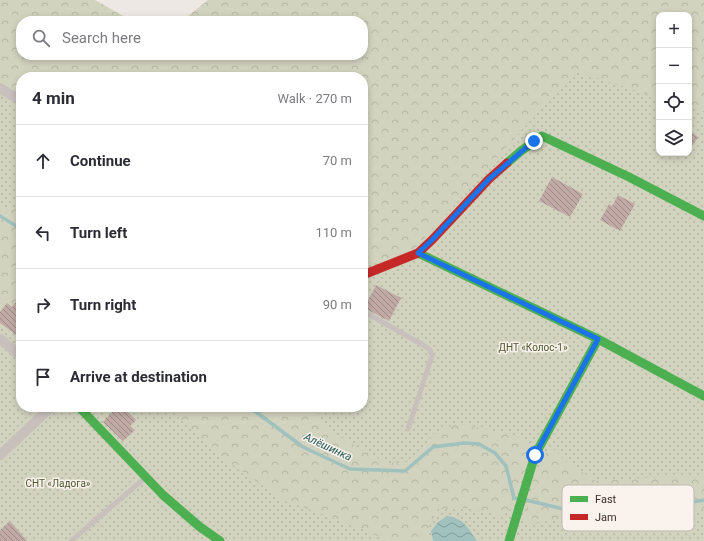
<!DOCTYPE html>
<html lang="en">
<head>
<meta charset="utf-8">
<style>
  :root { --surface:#fff; --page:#f7f7f7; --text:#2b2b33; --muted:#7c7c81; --line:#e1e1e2 }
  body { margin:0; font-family:Roboto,sans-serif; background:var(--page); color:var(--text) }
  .controls { position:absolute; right:12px; top:12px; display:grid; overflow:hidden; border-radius:8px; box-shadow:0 2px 6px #0003 }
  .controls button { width:36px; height:36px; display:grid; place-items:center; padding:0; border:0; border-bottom:1px solid var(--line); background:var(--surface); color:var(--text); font:20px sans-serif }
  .stop { position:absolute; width:12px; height:12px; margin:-9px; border:3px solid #1a73e8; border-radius:50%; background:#fff }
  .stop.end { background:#1a73e8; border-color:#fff; box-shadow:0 1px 4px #0008 }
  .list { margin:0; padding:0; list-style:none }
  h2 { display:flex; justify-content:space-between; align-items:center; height:52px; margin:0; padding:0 16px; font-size:17px }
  h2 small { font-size:13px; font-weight:400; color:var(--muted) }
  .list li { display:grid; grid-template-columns:26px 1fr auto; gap:12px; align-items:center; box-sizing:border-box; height:72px; padding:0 16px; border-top:1px solid var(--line) }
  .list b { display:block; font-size:15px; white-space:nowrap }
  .list em { font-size:13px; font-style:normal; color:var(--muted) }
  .icon { flex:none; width:22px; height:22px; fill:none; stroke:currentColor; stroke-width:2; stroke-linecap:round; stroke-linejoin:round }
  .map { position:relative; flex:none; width:704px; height:541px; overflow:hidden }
  .search { position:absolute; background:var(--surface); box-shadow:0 2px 6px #0003; left:16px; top:16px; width:352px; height:44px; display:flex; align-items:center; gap:10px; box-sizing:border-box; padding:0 14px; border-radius:16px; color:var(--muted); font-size:15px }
  .panel { position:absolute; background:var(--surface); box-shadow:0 2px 6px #0003; left:16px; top:72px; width:352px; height:340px; border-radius:16px }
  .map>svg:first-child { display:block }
</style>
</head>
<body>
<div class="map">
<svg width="704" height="541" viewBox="0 0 704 541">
  <defs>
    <pattern id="green-dots" width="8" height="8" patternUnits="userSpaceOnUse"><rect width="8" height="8" fill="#d1d3be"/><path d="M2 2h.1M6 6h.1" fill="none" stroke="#b4b5a3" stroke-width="1.8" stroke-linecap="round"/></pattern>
    <pattern id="forest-crowns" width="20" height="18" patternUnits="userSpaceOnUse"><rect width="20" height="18" fill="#d1d3be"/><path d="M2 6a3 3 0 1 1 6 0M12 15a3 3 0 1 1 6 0" fill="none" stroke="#b4b5a3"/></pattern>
    <pattern id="water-waves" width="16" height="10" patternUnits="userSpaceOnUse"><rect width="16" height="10" fill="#a0c1bd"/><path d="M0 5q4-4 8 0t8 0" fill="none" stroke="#839d9a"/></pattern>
    <pattern id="building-back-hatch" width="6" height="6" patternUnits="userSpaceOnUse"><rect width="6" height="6" fill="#c1aaa6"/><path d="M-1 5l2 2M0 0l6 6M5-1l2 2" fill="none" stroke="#9e8b87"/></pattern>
  </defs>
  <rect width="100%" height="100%" fill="#eee8e4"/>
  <!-- green -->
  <path fill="url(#green-dots)" d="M 556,62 L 659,91 L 659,153 L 689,153 L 689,95 L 704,88 L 704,541 L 0,541 L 0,84 L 21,94 L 21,407 L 363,407 L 363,249 Z"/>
  <!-- forest -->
  <path fill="url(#forest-crowns)" d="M 0,0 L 95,0 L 132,21 L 21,21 L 21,55 L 363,55 L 363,21 L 182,21 L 208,0 L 704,0 L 704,112 L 689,107 L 689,15 L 659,15 L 659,98 L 575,71 L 394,272 L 363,260 L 363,77 L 21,77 L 21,100 L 0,86 Z
    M 0,207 L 21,208 L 21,303 L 0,312 Z
    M 167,407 L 314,407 L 328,430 L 386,463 L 408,462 L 424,446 L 433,434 L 458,423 L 504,433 L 523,439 L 532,446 L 514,506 L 502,516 L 467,508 L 438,509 L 427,531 L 429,541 L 386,541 L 367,530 L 283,500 L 220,456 Z
    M 550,446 L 568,463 L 596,481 L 678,476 L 704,476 L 704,510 L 524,523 L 534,476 Z"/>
  <!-- water -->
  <path fill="url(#water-waves)" d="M 447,516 C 464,518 468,528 477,541 L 433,541 L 431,531 L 438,522 Z"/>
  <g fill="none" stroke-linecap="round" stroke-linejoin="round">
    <!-- stream -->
    <path stroke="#a0c1bd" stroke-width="3.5" d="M 0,216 L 21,229
      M 246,407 L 256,412 L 303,447 L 350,469 L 405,471 L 433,447 L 464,443 L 479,444 L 495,453 L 506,466 L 514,498 L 518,499
      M 526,500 L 605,519 L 704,500"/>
  </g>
  <!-- building -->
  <path fill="url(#building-back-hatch)" d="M 689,131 L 698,137 L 689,151 Z
    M 552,177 L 583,194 L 570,217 L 539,201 Z
    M 618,195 L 635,204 L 620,231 L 600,220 L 609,204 L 612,206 Z
    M 376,285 L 401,298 L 389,321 L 364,308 Z
    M 18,299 L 21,301 L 21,338 L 0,323 L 0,312 L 7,303 L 12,307 Z
    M 117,407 L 123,407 L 136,420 L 130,426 L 135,430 L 123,441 L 103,422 Z
    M 10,521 L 27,541 L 0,541 L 0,530 Z"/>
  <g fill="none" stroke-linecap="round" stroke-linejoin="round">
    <!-- lane -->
    <path stroke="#c8c0bc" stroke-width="5" d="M 363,311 L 423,345 L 430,350 L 432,356 L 408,429
      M 71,541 L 145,478"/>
    <!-- street -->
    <path stroke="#c8c0bc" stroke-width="10" d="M 0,88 L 21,101
      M 0,339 L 21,356
      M 0,455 L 51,407"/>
    <!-- fast -->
    <path stroke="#4caf50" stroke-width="9" d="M 507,163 L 521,151 L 542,136 L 629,177 L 704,216
      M 418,253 L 598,339 L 704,396
      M 79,407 L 163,495 L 200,527 L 220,541
      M 509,541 L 535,455 L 598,339"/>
    <!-- jam -->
    <path stroke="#c62828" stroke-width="9" d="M 363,275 L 418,253 L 432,240 L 489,179 L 507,163"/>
  </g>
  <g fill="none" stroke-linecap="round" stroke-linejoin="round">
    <!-- route -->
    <path stroke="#1a73e8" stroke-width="5" d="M 534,141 L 489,179 L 432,240 L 418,253 L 598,339 L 535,455"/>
  </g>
  <g text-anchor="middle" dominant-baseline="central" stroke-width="3" stroke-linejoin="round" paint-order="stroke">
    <!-- park labels -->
    <g font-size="10" fill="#4d572e" stroke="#faf2ec">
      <text x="533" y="347">ДНТ «Колос-1»</text>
      <text x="58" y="483">СНТ «Ладога»</text>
    </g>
    <!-- water labels -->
    <g font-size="11" font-style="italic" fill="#205a57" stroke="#faf2ec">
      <text transform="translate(328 447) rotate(25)">Алёшинка</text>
    </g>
  </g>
  <!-- legend -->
  <rect x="562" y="485" width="132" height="46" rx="6" fill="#faf2ec" stroke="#c0b7b2" stroke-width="1"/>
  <rect x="570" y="496" width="18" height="6" fill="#4caf50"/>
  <rect x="570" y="514" width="18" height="6" fill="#c62828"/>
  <g font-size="11" fill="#392d2a">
    <text x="595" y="503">Fast</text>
    <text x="595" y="521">Jam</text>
  </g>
</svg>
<div class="controls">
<button>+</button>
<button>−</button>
<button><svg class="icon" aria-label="locate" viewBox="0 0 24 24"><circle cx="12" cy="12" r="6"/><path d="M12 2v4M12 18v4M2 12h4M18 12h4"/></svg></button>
<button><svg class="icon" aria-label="layers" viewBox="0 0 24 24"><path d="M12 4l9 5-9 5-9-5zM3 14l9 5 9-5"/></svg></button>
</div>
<div class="stop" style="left:535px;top:455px"></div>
<div class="stop end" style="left:534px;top:141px"></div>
<div class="search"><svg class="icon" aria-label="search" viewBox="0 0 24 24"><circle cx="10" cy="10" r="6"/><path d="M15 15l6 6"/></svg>Search here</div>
<section class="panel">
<h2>4 min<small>Walk · 270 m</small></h2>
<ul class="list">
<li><svg class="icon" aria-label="ahead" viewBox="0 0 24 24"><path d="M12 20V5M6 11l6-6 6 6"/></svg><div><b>Continue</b></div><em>70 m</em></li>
<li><svg class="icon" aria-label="left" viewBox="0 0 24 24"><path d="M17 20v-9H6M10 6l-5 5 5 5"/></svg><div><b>Turn left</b></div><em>110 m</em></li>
<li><svg class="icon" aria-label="right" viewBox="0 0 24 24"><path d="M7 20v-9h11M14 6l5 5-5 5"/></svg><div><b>Turn right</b></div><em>90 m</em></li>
<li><svg class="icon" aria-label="arrive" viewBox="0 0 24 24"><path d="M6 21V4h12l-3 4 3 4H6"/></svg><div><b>Arrive at destination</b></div></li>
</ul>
</section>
</div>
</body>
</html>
